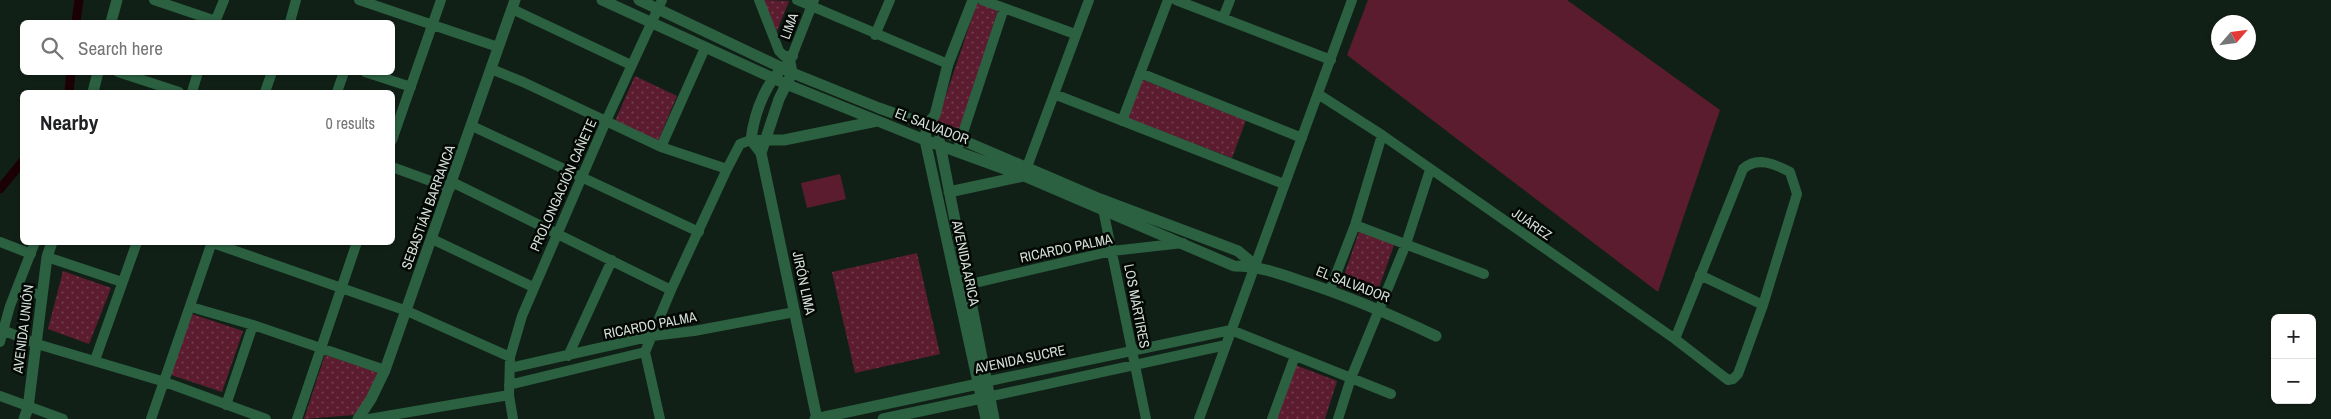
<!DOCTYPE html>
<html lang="en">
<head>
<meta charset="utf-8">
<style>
  :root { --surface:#fff; --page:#f6f6f6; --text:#202124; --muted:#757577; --line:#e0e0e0 }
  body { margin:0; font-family:"Archivo Narrow",sans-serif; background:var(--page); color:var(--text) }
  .controls { position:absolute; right:15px; bottom:15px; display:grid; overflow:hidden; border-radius:8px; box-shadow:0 1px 4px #0004 }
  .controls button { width:45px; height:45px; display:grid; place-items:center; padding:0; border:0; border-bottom:1px solid var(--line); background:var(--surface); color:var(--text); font:25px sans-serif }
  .compass { position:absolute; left:2211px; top:15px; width:45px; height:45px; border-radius:50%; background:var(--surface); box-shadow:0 1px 4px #0004; rotate:62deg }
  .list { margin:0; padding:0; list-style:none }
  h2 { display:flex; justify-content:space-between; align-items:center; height:65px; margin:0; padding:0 20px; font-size:21px }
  h2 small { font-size:16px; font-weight:400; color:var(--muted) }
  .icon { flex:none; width:28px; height:28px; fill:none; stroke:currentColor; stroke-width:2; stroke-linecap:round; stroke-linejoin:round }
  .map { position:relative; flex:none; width:2331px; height:419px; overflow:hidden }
  .search { position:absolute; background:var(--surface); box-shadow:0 1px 4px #0004; left:20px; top:20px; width:375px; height:55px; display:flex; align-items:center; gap:12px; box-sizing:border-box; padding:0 18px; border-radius:8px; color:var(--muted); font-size:19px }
  .panel { position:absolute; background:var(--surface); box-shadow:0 1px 4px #0004; left:20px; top:90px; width:375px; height:155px; border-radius:8px }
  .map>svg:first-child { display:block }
</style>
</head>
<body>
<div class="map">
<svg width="2331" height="419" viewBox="0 0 2331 419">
  <defs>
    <pattern id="park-dots" width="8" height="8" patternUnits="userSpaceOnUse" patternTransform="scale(1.25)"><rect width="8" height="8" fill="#5c1c30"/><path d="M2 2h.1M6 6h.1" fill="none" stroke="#723d4d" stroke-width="1.8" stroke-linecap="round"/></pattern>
  </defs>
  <rect width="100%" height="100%" fill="#112016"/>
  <!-- green -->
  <path fill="#5c1c30" d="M 1368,0 L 1567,0 L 1720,110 L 1658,292 L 1347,55 Z
    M 840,174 L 846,199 L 807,208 L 801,183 Z"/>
  <!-- park -->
  <path fill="url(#park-dots)" d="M 762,0 L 789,1 L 777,31 L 773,33 Z
    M 977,3 L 998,10 L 960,129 L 937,122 Z
    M 635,76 L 677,96 L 658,141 L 615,121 Z
    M 1141,79 L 1246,120 L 1232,158 L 1127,118 Z
    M 1360,229 L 1395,242 L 1375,299 L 1340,287 Z
    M 917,253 L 940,354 L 855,373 L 832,272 Z
    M 63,271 L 111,288 L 89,344 L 48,329 Z
    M 189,313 L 243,331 L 222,392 L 168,374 Z
    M 325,355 L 378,372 L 364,402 L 354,415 L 304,419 Z
    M 1294,366 L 1298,366 L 1337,381 L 1325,419 L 1275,419 Z"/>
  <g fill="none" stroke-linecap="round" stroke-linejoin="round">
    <!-- canal -->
    <path stroke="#1b0005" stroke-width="9" d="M 76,22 L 79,0
      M 69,92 L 71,72
      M 0,189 L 22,162"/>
    <!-- minor -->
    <path stroke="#2b6041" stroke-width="10" d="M 154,0 L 216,21
      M 359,0 L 498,47
      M 759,0 L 779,51 L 784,56 L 793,56
      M 797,0 L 948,64
      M 982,0 L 1075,34
      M 1176,0 L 1331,60
      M 512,9 L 631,65
      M 1223,18 L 1230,0
      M 215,22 L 224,0
      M 290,22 L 296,0
      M 875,35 L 890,0
      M 790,61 L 814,0
      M 491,69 L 523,82 L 661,147 L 727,169
      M 118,72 L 179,92
      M 365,72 L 411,87
      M 1140,73 L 1302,138
      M 192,92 L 198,72
      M 265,92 L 272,72
      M 337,92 L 344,72
      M 1054,94 L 1284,184
      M 1318,94 L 1382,135 L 1675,339 L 1728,380 L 1733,379 L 1738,374 L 1763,305 L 1797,194 L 1790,172 C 1775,164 1757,156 1743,169 L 1675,339
      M 1122,121 L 1168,0
      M 472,126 L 699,232
      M 392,140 L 441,0
      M 661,147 L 705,48
      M 957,151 L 1004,8
      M 392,167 L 450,188
      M 1024,175 L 1089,0
      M 452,182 L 671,290
      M 1102,204 L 1146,419
      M 1355,225 L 1484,274
      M 432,239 L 533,287
      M 0,242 L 31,254
      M 210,242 L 407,311 L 510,357
      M 47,257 L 122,282
      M 1700,275 L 1763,305
      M 962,286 L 1112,251 L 1183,243
      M 17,289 L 42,295
      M 1330,290 L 1355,225 L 1382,135
      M 191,307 L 253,325 L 385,370
      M 5,331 L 37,344 L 165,382 L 266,419
      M 0,342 L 10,306 L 35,242
      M 645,352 L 671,290 L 727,169 L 740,144 L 751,140 L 767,140
      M 645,352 L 660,419
      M 568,356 L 612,260
      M 95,360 L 137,242
      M 510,368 L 652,336 L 694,331 L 795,312
      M 980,383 L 1231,330 L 1391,394
      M 509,385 L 645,352
      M 0,396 L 63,419
      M 983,398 L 1226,345
      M 226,405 L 253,325
      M 151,419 L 212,242
      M 297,419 L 357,242
      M 369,419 L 509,395
      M 513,419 L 509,395 L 510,357 L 522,316 L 606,121 L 662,0
      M 1199,419 L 1352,0
      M 1272,419 L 1295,356
      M 1338,419 L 1351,378 L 1406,244 L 1430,170"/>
    <!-- tertiary -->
    <path stroke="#2b6041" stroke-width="11" d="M 602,0 L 786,84 L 925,140 L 1024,176 L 1234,266 C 1258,266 1278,273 1301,281 C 1348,296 1392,315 1436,336
      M 639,0 L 795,74 L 879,108 L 927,125 L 1100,199 L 1238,251 L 1256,266
      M 973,0 L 948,64 L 935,115 L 927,125 L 925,140 L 986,419
      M 111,22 L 117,0
      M 93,92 L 98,72
      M 939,139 L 994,419
      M 767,140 L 784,140 L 877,121
      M 761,153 L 779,99 L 792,73 L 790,62 C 767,77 754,113 751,140 L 761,153 L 817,419
      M 949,192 L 1023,176
      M 24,419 L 28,408 L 47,257 L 52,242
      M 358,419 L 371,399 L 385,370 L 515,0
      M 815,419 L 978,384
      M 883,419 L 982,398"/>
  </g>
  <g text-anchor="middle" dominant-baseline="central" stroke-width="5" stroke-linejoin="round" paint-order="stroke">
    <!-- street labels -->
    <g font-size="14" fill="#d5dfd8" stroke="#030805">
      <text transform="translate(789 26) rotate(-70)">LIMA</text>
      <text transform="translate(932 126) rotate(21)">EL SALVADOR</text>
      <text transform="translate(563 185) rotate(-66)">PROLONGACIÓN CAÑETE</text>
      <text transform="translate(428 207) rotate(-70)">SEBASTIÁN BARRANCA</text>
      <text transform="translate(1532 224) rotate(35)">JUÁREZ</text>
      <text transform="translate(1066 248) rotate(-12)">RICARDO PALMA</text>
      <text transform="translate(966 263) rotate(78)">AVENIDA ARICA</text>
      <text transform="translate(804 283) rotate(78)">JIRÓN LIMA</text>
      <text transform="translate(1353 284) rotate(21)">EL SALVADOR</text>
      <text transform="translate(1137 306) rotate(79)">LOS MÁRTIRES</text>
      <text transform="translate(650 325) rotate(-11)">RICARDO PALMA</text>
      <text transform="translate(23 329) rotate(-83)">AVENIDA UNIÓN</text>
      <text transform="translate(1020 359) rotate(-12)">AVENIDA SUCRE</text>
    </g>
  </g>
</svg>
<div class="controls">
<button>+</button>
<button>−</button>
</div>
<svg class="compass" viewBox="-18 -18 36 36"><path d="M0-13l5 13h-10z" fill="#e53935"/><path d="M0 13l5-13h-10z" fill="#757577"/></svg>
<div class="search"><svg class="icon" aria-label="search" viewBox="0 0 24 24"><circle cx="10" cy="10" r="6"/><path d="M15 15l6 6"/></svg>Search here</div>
<section class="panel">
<h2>Nearby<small>0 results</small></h2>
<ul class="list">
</ul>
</section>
</div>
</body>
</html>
